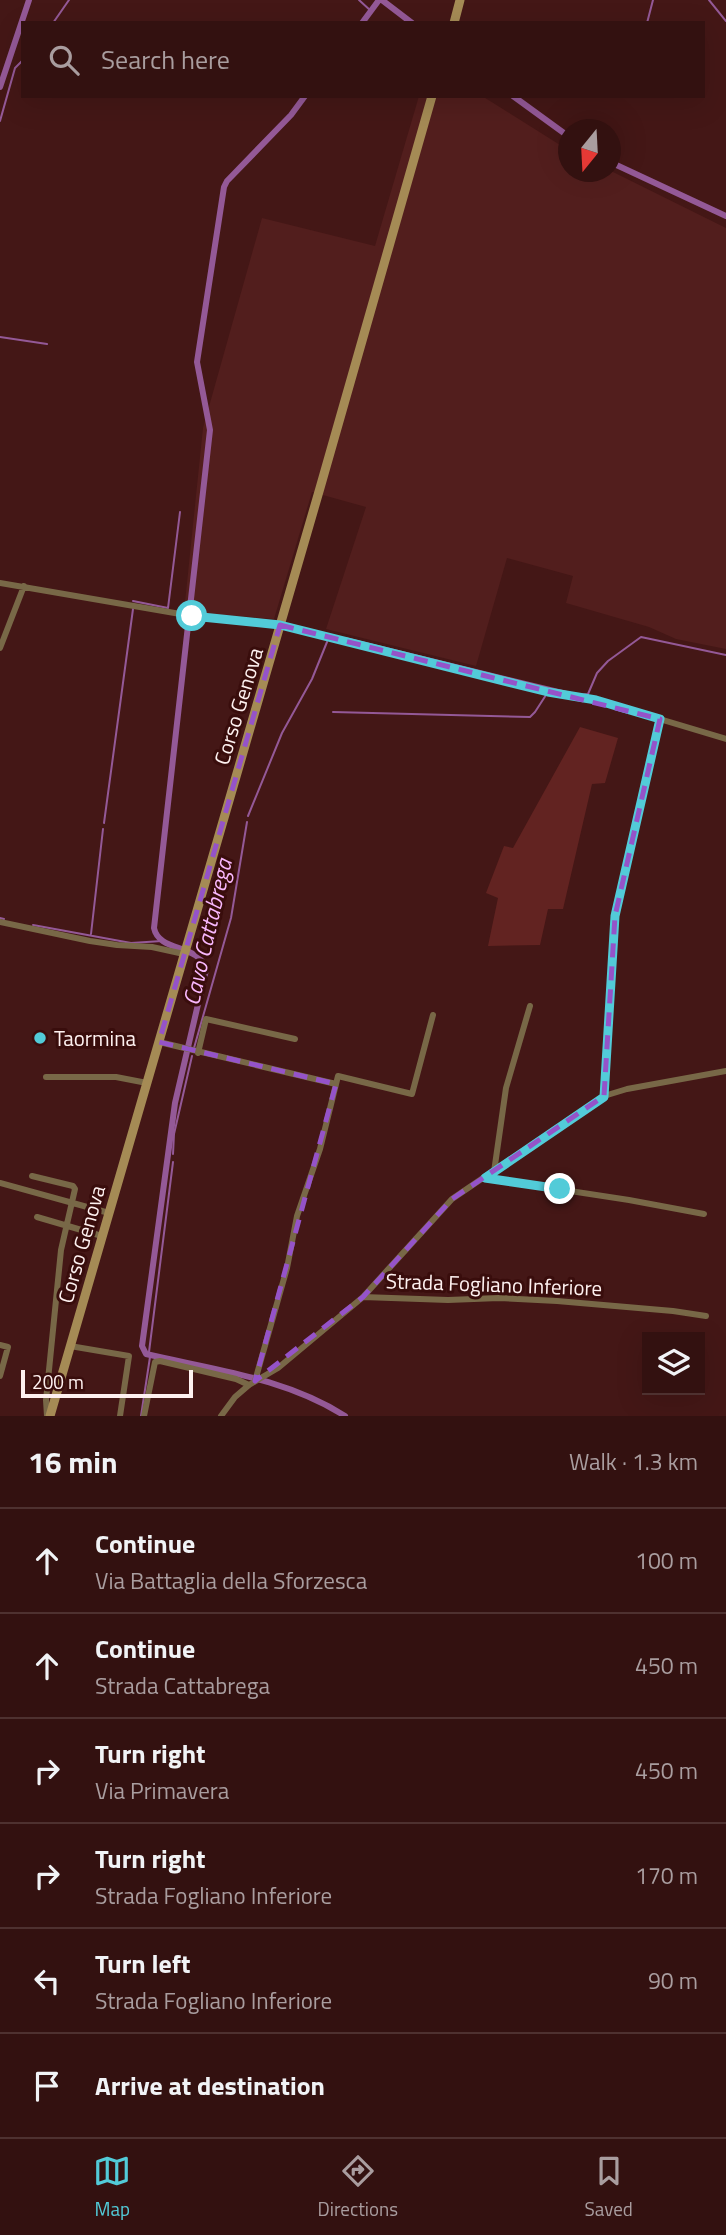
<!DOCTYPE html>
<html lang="en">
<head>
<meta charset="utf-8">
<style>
  :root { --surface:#331110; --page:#3b1a19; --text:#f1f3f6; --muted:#a99d9f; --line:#4e3130; --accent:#52cbd8 }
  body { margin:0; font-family:"Titillium Web",sans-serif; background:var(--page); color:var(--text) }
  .controls { position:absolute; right:21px; bottom:21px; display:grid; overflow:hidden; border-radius:0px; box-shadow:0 7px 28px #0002 }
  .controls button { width:63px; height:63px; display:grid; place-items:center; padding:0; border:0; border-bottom:2px solid var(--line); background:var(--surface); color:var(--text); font:35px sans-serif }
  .compass { position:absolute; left:558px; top:119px; width:63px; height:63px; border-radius:50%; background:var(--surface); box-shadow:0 7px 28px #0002; rotate:198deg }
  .scale { position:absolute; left:21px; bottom:18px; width:172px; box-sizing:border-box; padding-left:7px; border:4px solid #fef1f0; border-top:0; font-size:19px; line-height:24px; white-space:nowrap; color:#fef1f0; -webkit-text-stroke:5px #390d0c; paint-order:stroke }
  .stop { position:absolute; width:21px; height:21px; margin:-16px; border:5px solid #52cbd8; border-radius:50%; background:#fff }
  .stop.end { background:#52cbd8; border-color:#fff; box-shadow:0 2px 7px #0008 }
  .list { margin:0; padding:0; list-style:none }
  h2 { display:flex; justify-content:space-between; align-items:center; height:91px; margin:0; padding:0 28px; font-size:30px }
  h2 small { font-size:23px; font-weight:400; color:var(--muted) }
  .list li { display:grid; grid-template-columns:46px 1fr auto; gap:21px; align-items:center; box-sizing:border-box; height:105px; padding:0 28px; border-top:2px solid var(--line) }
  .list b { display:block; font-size:26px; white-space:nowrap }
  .list p { margin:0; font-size:23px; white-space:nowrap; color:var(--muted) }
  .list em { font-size:23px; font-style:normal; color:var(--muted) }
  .icon { flex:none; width:38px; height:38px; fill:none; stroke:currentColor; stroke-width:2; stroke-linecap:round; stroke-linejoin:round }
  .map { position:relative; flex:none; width:726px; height:1416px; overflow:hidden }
  .search { position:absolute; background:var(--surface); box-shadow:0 7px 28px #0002; left:21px; right:21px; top:21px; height:77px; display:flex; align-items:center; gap:18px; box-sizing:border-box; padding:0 24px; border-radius:0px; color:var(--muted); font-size:26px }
  .sheet { height:721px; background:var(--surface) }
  nav { display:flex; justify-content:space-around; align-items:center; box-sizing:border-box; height:98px; border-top:2px solid var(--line); background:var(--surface); font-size:19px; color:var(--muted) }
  nav a { display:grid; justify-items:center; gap:4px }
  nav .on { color:var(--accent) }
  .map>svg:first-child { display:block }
</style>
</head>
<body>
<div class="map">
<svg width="726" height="1416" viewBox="0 0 726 1416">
  <rect width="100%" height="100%" fill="#441716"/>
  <!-- built -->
  <path fill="#521e1d" d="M 419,96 L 482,96 L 568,150 L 568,172 L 611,171 L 726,228 L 726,649 L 676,639 L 649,627 L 566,603 L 573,576 L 507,558 L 476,666 L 326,629 L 366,507 L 312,492 L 274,619 L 184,612 L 203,428 L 262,218 L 375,246 Z"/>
  <!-- green -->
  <path fill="#622321" d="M 580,727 L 618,738 L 605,783 L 592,784 L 563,909 L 548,909 L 540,945 L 488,946 L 498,898 L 486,893 L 504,846 L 513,848 Z"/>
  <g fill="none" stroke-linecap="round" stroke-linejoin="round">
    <!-- stream -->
    <path stroke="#945997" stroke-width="2" d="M 359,0 L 371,11
      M 709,0 L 726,21
      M 53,23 L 69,0
      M 647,23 L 653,0
      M 0,121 L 15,68 L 23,60
      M 0,337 L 47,344
      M 133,601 L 168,608 L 180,512
      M 345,638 L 571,693
      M 579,695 L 588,694 L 597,673 L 608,661 L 641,637 L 726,655
      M 333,712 L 530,717 L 535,712 L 546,695
      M 248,816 L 282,733 L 312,679 L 327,642
      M 104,823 L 133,609
      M 0,918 L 4,919
      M 33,925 L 131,943 L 162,941
      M 91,934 L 103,829
      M 194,1048 L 231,918 L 247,822
      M 173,1154 L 174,1134 L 192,1056
      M 149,1352 L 173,1162
      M 141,1416 L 150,1357"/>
    <!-- canal -->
    <path stroke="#945997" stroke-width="6" d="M 382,0 L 412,23
      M 362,23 L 379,0
      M 0,87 L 29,0
      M 305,96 L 291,115 L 227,181 L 224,187 L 197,362 L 210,430 L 154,928 C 159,953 200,943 206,970 L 175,1103 L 142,1346 L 146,1354 C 215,1370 285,1378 345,1416
      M 513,96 L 568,136
      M 610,162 L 726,216"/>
    <!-- minor -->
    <path stroke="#786847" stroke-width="6" d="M 0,583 L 192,616 L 280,625 L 548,692 L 596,700 L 726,739
      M 0,648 L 24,586
      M 0,922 L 90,941 L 117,945 L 152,947 L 184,954
      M 159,1042 L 336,1084
      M 198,1053 L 206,1019 L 295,1039
      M 46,1077 L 116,1077 L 147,1083
      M 604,1096 L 615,916 L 660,719
      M 494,1172 L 506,1088 L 530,1006
      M 32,1176 L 73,1186 L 75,1189 L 61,1250 L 46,1400 L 47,1416
      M 485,1178 L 629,1200 L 704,1214
      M 0,1183 L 109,1213
      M 37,1217 L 102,1236
      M 363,1297 L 448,1300 L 499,1298 L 557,1301 L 673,1311 L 706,1316
      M 0,1345 L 8,1347 L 0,1376
      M 70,1346 L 129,1356 L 120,1416
      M 255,1381 L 287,1268 L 297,1216 L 320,1149 L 338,1076 L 412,1094 L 433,1015
      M 144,1416 L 155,1362 L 160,1361 L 236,1379 L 249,1385
      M 221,1416 L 235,1397 L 249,1385 L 278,1368 L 363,1297 L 452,1199 L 604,1096 L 627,1089 L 726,1071"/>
    <!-- secondary -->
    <path stroke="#a58b55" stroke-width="9" d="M 454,23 L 460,0
      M 50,1416 L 320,488 L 432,96"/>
  </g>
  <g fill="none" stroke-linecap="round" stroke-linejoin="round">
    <!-- route -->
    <path stroke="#52cbd8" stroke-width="9" d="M 192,616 L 280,625 L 548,692 L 596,700 L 660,719 L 615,916 L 604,1097 L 485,1178 L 560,1189"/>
  </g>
  <!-- marked area -->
  <path fill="none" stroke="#9553c9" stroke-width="5" stroke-dasharray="14 9" stroke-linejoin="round" d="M 280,625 L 660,719 L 615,916 L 604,1096 L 452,1199 L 363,1297 L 255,1381 L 336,1084 L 159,1042 Z"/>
  <!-- markers -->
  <circle fill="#52cbd8" stroke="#390d0c" stroke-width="2.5" cx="40" cy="1038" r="7"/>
  <g text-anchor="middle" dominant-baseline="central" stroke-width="6" stroke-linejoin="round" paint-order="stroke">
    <!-- street labels -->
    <g font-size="21" fill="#fef1f0" stroke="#390d0c">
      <text transform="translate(238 706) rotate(-73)">Corso Genova</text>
      <text transform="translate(81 1244) rotate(-74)">Corso Genova</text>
      <text transform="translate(494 1284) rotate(2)">Strada Fogliano Inferiore</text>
    </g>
    <!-- poi labels -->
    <g font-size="21" fill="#fef1f0" stroke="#390d0c" text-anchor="start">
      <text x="54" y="1038">Taormina</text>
    </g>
    <!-- water labels -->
    <g font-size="23" font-style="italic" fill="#f9b8fd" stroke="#390d0c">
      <text transform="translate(207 932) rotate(-77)">Cavo Cattabrega</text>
    </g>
  </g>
</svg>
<div class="controls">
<button><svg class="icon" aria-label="layers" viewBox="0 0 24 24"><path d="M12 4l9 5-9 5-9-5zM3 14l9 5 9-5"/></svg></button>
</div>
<svg class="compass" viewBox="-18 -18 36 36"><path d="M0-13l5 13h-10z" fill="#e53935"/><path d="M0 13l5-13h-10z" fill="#a99d9f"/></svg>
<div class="scale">200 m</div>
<div class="stop" style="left:192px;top:616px"></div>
<div class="stop end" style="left:560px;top:1189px"></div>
<div class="search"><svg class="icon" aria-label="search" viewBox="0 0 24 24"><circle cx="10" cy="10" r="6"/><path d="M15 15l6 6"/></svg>Search here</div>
</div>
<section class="sheet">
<h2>16 min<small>Walk · 1.3 km</small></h2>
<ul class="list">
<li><svg class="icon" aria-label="ahead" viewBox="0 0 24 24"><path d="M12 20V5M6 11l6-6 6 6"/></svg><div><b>Continue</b><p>Via Battaglia della Sforzesca</p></div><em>100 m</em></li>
<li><svg class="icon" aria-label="ahead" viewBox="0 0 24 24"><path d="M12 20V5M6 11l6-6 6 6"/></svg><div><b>Continue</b><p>Strada Cattabrega</p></div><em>450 m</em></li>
<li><svg class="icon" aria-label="right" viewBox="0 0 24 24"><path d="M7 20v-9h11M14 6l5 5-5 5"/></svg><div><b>Turn right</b><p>Via Primavera</p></div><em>450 m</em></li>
<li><svg class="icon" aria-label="right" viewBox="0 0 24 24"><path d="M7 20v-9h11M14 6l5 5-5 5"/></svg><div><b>Turn right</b><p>Strada Fogliano Inferiore</p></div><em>170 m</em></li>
<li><svg class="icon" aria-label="left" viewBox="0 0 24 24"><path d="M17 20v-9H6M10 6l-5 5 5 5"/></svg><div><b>Turn left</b><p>Strada Fogliano Inferiore</p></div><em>90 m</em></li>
<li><svg class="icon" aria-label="arrive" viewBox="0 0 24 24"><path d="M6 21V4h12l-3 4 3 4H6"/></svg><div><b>Arrive at destination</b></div></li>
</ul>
</section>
<nav>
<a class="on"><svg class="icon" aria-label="map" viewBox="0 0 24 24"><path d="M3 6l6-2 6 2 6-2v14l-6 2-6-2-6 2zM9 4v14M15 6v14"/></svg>Map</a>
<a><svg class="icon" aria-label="directions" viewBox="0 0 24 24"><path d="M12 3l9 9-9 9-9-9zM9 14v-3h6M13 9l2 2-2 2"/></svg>Directions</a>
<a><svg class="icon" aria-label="saved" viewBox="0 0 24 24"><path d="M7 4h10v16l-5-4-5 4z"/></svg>Saved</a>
</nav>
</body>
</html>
